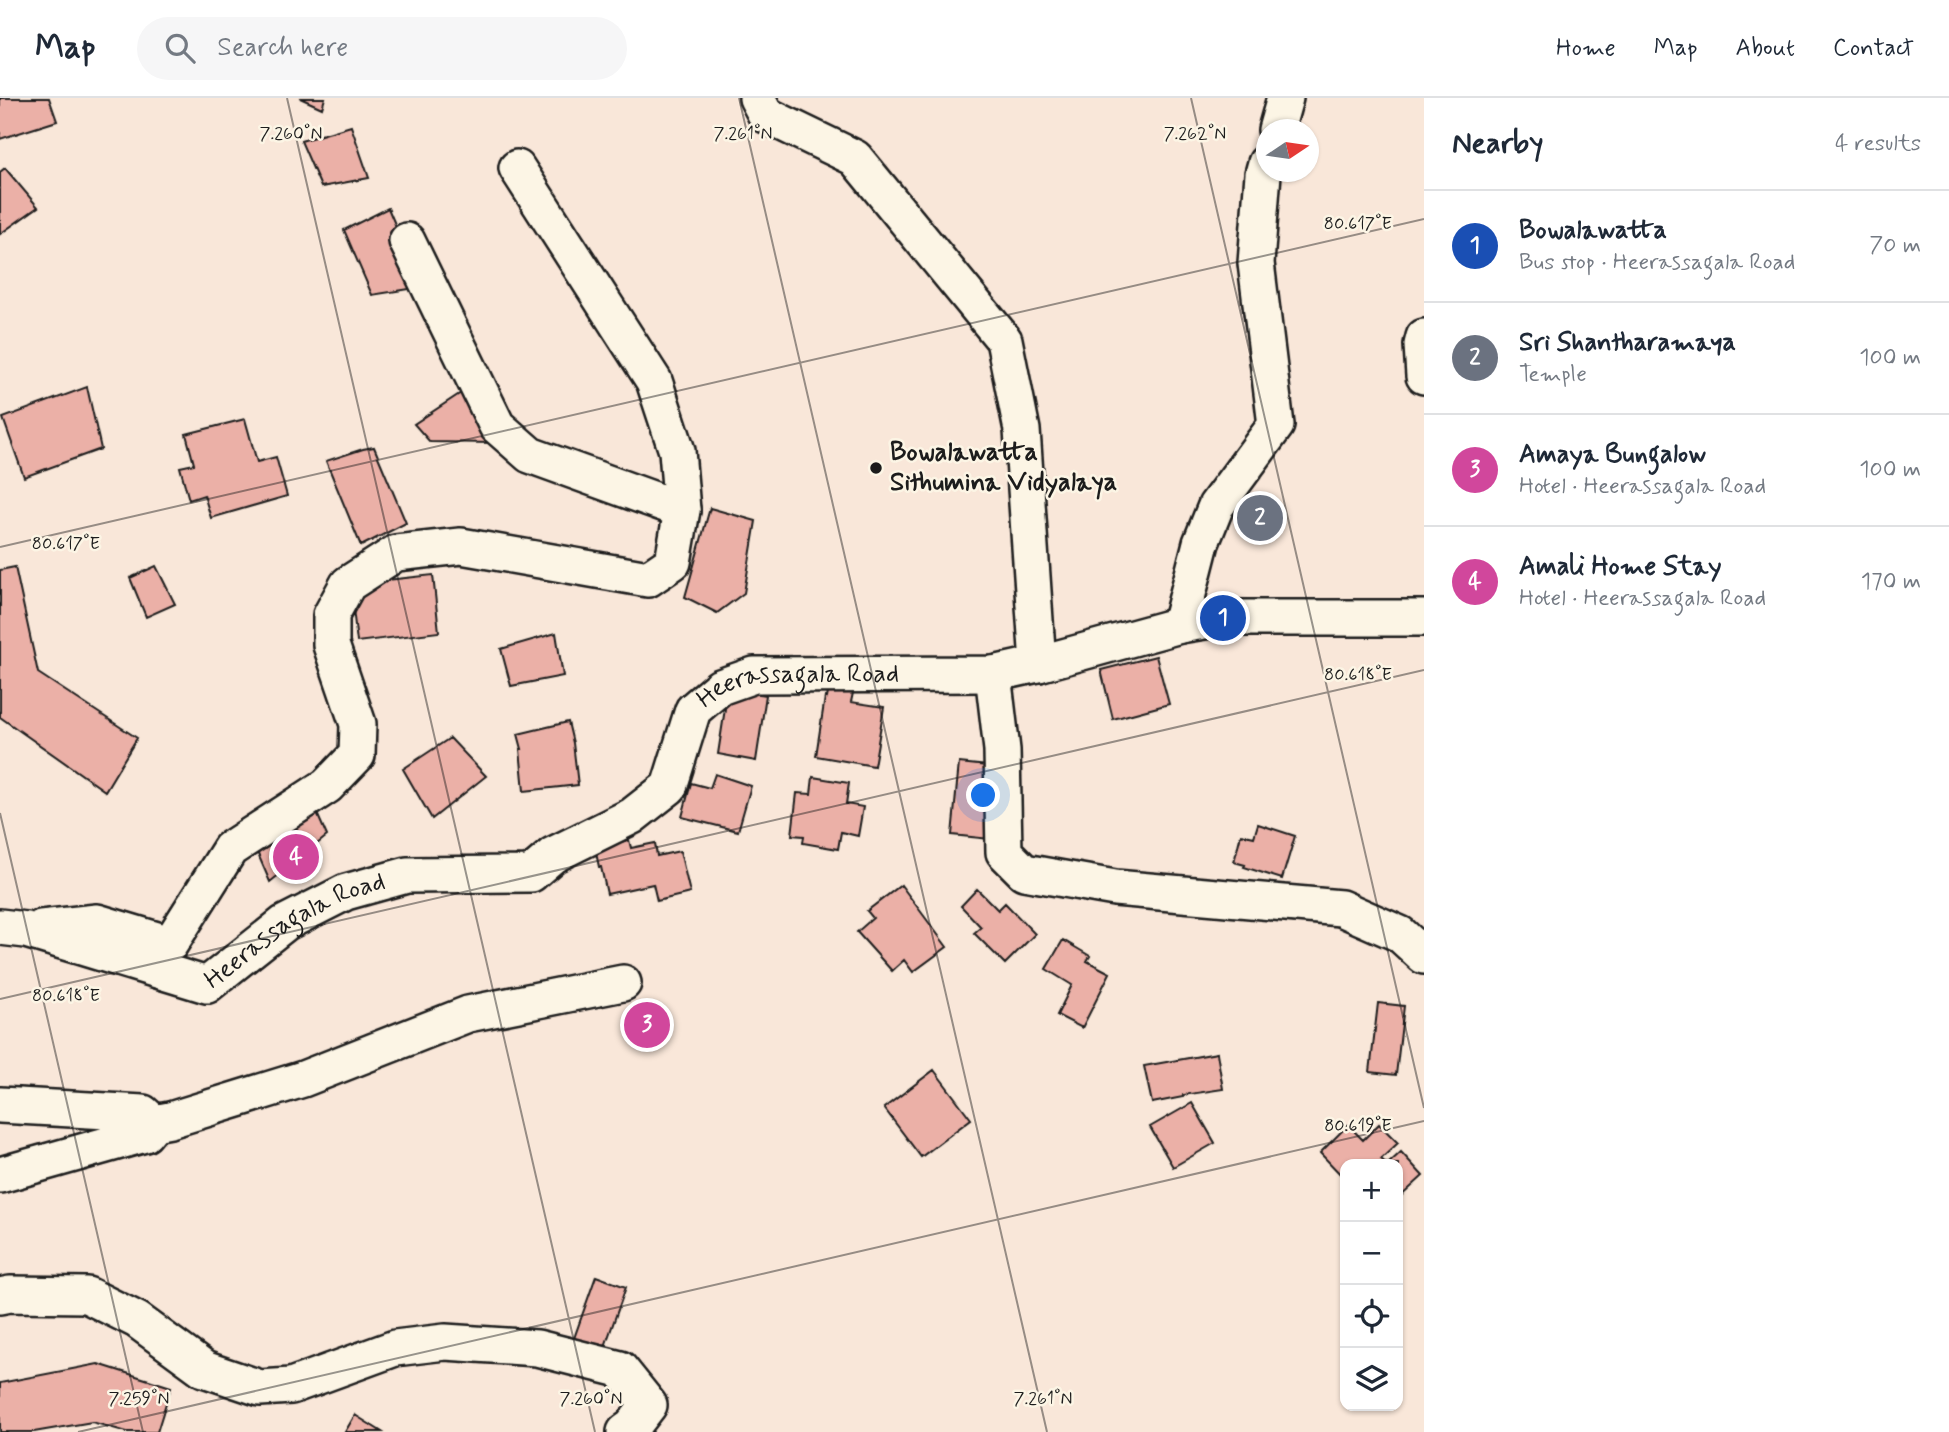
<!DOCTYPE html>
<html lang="en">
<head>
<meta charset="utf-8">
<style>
  :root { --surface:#fff; --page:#f6f6f7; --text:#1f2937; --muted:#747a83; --line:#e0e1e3; --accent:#db2777 }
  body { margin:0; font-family:Mynerve,sans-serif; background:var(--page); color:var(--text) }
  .controls { position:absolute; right:21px; bottom:21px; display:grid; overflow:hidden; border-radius:14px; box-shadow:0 2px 5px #0004 }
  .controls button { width:63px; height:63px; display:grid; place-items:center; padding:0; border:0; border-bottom:2px solid var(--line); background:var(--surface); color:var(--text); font:35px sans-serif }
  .compass { position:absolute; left:1256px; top:21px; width:63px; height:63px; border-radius:50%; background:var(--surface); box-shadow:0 2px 5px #0004; rotate:77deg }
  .you { position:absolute; left:984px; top:698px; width:24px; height:24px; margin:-18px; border:5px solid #fff; border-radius:50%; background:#1a73e8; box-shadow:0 0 0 10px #1a73e833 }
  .badge { display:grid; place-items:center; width:46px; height:46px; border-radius:50%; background:var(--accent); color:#fff; font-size:23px; font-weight:700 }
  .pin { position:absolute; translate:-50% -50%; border:4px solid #fff; box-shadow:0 2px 7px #0006 }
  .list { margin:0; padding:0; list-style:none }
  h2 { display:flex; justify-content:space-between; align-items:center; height:91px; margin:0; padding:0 28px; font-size:30px }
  h2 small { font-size:23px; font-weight:400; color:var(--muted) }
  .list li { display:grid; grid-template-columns:46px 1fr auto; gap:21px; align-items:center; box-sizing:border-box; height:112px; padding:0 28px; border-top:2px solid var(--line) }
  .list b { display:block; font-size:26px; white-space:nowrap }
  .list p { margin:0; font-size:23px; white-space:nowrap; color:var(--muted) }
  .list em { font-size:23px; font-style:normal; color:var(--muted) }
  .icon { flex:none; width:38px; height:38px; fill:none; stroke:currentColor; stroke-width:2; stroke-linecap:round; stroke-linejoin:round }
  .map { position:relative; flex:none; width:1424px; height:1334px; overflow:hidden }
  header { display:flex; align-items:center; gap:42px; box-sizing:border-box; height:98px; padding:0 35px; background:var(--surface); border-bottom:2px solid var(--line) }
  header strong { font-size:33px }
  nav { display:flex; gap:38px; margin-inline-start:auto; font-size:24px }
  .search { width:490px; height:63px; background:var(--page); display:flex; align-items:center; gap:18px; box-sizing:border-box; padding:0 24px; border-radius:38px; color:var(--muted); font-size:26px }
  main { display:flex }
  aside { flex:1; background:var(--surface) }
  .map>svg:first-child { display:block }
</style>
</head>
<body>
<header>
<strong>Map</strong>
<div class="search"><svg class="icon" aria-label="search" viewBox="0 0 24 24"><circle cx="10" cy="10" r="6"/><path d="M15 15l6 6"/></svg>Search here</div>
<nav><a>Home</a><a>Map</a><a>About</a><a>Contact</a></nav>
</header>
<main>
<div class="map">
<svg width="1424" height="1334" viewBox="0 0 1424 1334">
  <rect width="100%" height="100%" fill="#f9e7d9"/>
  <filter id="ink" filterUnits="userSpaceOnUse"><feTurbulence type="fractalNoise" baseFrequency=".0143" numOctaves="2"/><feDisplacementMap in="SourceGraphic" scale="14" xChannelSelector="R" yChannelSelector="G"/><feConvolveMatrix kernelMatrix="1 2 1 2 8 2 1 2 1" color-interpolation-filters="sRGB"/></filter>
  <g filter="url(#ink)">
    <!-- building -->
    <path fill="#ebb0a7" stroke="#1c1c1c" stroke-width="2" d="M 0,0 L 49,0 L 57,23 L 0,41 Z
      M 300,0 L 325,0 L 322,10 Z
      M 351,28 L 369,80 L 321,89 L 301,43 Z
      M 5,70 L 38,109 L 0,136 L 0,74 Z
      M 388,110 L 422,189 L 372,197 L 344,132 Z
      M 87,289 L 101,351 L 24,379 L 3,320 Z
      M 470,289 L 493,345 L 430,344 L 414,326 Z
      M 245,321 L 257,364 L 276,359 L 287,398 L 211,420 L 204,397 L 189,402 L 180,369 L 194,366 L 186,336 Z
      M 374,349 L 406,425 L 361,448 L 326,363 L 363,351 Z
      M 710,410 L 756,423 L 744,495 L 717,515 L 685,499 Z
      M 156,468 L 175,506 L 146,519 L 130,480 Z
      M 15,469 L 38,575 L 137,640 L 105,693 L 0,619 L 0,472 Z
      M 433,477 L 439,534 L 357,544 L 350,486 Z
      M 556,535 L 563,578 L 511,588 L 501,551 Z
      M 1156,558 L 1169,606 L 1113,621 L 1101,572 Z
      M 831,580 L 855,586 L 851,604 L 884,609 L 874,668 L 816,658 L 825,599 L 827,600 Z
      M 728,591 L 766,597 L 756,663 L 718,656 Z
      M 568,624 L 573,645 L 578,687 L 524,693 L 520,651 L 522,651 L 518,636 Z
      M 450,640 L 486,678 L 432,721 L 403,671 Z
      M 959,665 L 997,669 L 990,741 L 952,737 Z
      M 715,676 L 751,688 L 738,733 L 682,719 L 691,685 L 710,690 Z
      M 813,679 L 849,685 L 846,706 L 863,709 L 858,738 L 841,734 L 838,751 L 803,745 L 804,738 L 792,737 L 797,695 L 811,696 Z
      M 312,704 L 327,738 L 270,784 L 254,747 Z
      M 1258,726 L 1295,738 L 1282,781 L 1244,769 L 1245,767 L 1234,764 L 1241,736 L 1254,739 Z
      M 629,742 L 631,750 L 655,745 L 657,758 L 680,753 L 690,795 L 657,803 L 653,786 L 607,796 L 601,769 L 599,769 L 595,750 Z
      M 901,787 L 947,849 L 913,874 L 904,862 L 892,873 L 857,834 L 873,820 L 867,813 Z
      M 977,791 L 998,812 L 1005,805 L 1035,836 L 1005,866 L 974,835 L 981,829 L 961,808 Z
      M 1063,842 L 1090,858 L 1087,863 L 1110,875 L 1082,930 L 1057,917 L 1072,887 L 1046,871 Z
      M 1378,905 L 1404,908 L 1396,977 L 1370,974 Z
      M 1217,955 L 1223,991 L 1183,997 L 1183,999 L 1152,1005 L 1144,968 Z
      M 934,972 L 971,1021 L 921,1059 L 884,1010 Z
      M 1192,1005 L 1215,1045 L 1173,1069 L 1150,1029 Z
      M 1379,1026 L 1398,1045 L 1381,1061 L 1387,1066 L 1345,1066 L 1345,1081 L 1320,1055 L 1348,1027 L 1363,1042 Z
      M 1401,1054 L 1423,1078 L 1398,1101 L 1398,1066 L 1388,1066 Z
      M 596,1178 L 626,1189 L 602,1257 L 572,1246 Z
      M 98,1266 L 171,1289 L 157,1334 L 127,1334 L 92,1324 L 34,1334 L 0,1334 L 0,1285 Z
      M 355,1317 L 382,1334 L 345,1334 Z"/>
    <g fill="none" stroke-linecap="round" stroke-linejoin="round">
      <!-- minor casing -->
      <g stroke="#1c1c1c" stroke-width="40">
        <g id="minor">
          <path d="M 757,0 L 766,17 L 855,60 L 1004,242 L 1022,332 L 1038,566"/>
          <path d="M 1276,32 L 1285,0"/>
          <path d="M 407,143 L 497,328 L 530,357 L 682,412"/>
          <path d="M 1424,239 L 1422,247 L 1424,278"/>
          <path d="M 1180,527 L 1201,445 L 1216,408 L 1276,327 L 1256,165 L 1263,76 L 1266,65"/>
          <path d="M 993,576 L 1002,652 L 1004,754 L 1024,774 L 1115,790 L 1341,810 L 1400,836 L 1424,858"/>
          <path id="s1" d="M 0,829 L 26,832 L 207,887 L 285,825 L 346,794 L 407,777 L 531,776 L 553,757 L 632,718 L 669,689 L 693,612 L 720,589 L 754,577 L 993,576 L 1038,566 L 1180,527 L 1223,520 L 1424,520"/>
          <path d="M 41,830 L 97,824 L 170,846 L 230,751 L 327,688 L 357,657 L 358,626 L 331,547 L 331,517 L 348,486 L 396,455 L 461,448 L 648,481 L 673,464 L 682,412 L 677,353 L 654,283 L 517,70"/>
          <path d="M 0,1007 L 143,1015 L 154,1025 L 145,1036 L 0,1077"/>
          <path d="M 154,1025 L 170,1022 L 303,981 L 468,916 L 623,885"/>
          <path d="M 0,1198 L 10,1196 L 87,1197 L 137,1222 L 204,1271 L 260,1290 L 291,1288 L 395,1250 L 445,1244 L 537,1250 L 620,1271 L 649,1307 L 632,1329 L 625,1334"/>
        </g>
      </g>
      <!-- minor -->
      <use href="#minor" stroke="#fcf5e5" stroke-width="35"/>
    </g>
  </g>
  <!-- ticks -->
  <path fill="none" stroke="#1c1c1c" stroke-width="2" stroke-opacity="0.45" d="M 287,0 L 595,1334M 739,0 L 1047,1334M 1191,0 L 1424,1010M 0,449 L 1424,121M 0,715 L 143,1334M 0,901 L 1424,572M 78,1334 L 1424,1023"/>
  <!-- markers -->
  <circle fill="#1c1c1c" stroke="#fcf5e5" stroke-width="2.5" cx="876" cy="370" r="7"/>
  <g text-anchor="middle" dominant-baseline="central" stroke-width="5" stroke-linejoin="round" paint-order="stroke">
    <!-- poi labels -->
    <g font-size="26" font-weight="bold" fill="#1c1c1c" stroke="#fcf5e5" text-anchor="start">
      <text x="890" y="355">Bowalawatta<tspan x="890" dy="30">Sithumina Vidyalaya</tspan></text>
    </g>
    <!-- street labels -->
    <g font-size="26" fill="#1c1c1c" stroke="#fcf5e5">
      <text stroke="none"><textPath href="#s1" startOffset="929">Heerassagala Road</textPath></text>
      <text stroke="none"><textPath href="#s1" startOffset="320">Heerassagala Road</textPath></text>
    </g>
  </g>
  <g font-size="18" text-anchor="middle" fill="#1c1c1c" stroke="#fcf5e5" stroke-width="5" stroke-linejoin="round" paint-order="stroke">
    <text x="291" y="41">7.260°N</text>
    <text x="743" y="41">7.261°N</text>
    <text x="1195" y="41">7.262°N</text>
    <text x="1358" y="131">80.617°E</text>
    <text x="66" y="451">80.617°E</text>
    <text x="1358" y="582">80.618°E</text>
    <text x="66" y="903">80.618°E</text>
    <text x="1358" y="1033">80.619°E</text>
    <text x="139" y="1306">7.259°N</text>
    <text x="591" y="1306">7.260°N</text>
    <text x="1043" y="1306">7.261°N</text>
  </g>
</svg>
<div class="controls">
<button>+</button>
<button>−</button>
<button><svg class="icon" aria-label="locate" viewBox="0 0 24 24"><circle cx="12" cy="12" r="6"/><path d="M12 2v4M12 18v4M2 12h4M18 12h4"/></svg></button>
<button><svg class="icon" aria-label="layers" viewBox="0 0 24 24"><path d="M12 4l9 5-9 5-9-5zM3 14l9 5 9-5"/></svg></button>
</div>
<svg class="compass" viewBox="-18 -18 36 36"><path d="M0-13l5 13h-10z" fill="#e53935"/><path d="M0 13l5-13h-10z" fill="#747a83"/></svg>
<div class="you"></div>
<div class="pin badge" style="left:1223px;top:520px;background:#1a4fb4">1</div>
<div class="pin badge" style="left:1260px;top:420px;background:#6b7280">2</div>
<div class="pin badge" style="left:647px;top:927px;background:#d1479c">3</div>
<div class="pin badge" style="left:296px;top:759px;background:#d1479c">4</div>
</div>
<aside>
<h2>Nearby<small>4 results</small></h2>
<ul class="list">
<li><span class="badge" style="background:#1a4fb4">1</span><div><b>Bowalawatta</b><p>Bus stop · Heerassagala Road</p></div><em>70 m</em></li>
<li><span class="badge" style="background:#6b7280">2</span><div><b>Sri Shantharamaya</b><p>Temple</p></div><em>100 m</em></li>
<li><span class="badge" style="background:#d1479c">3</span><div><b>Amaya Bungalow</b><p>Hotel · Heerassagala Road</p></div><em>100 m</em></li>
<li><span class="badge" style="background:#d1479c">4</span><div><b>Amali Home Stay</b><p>Hotel · Heerassagala Road</p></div><em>170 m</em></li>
</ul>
</aside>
</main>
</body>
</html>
